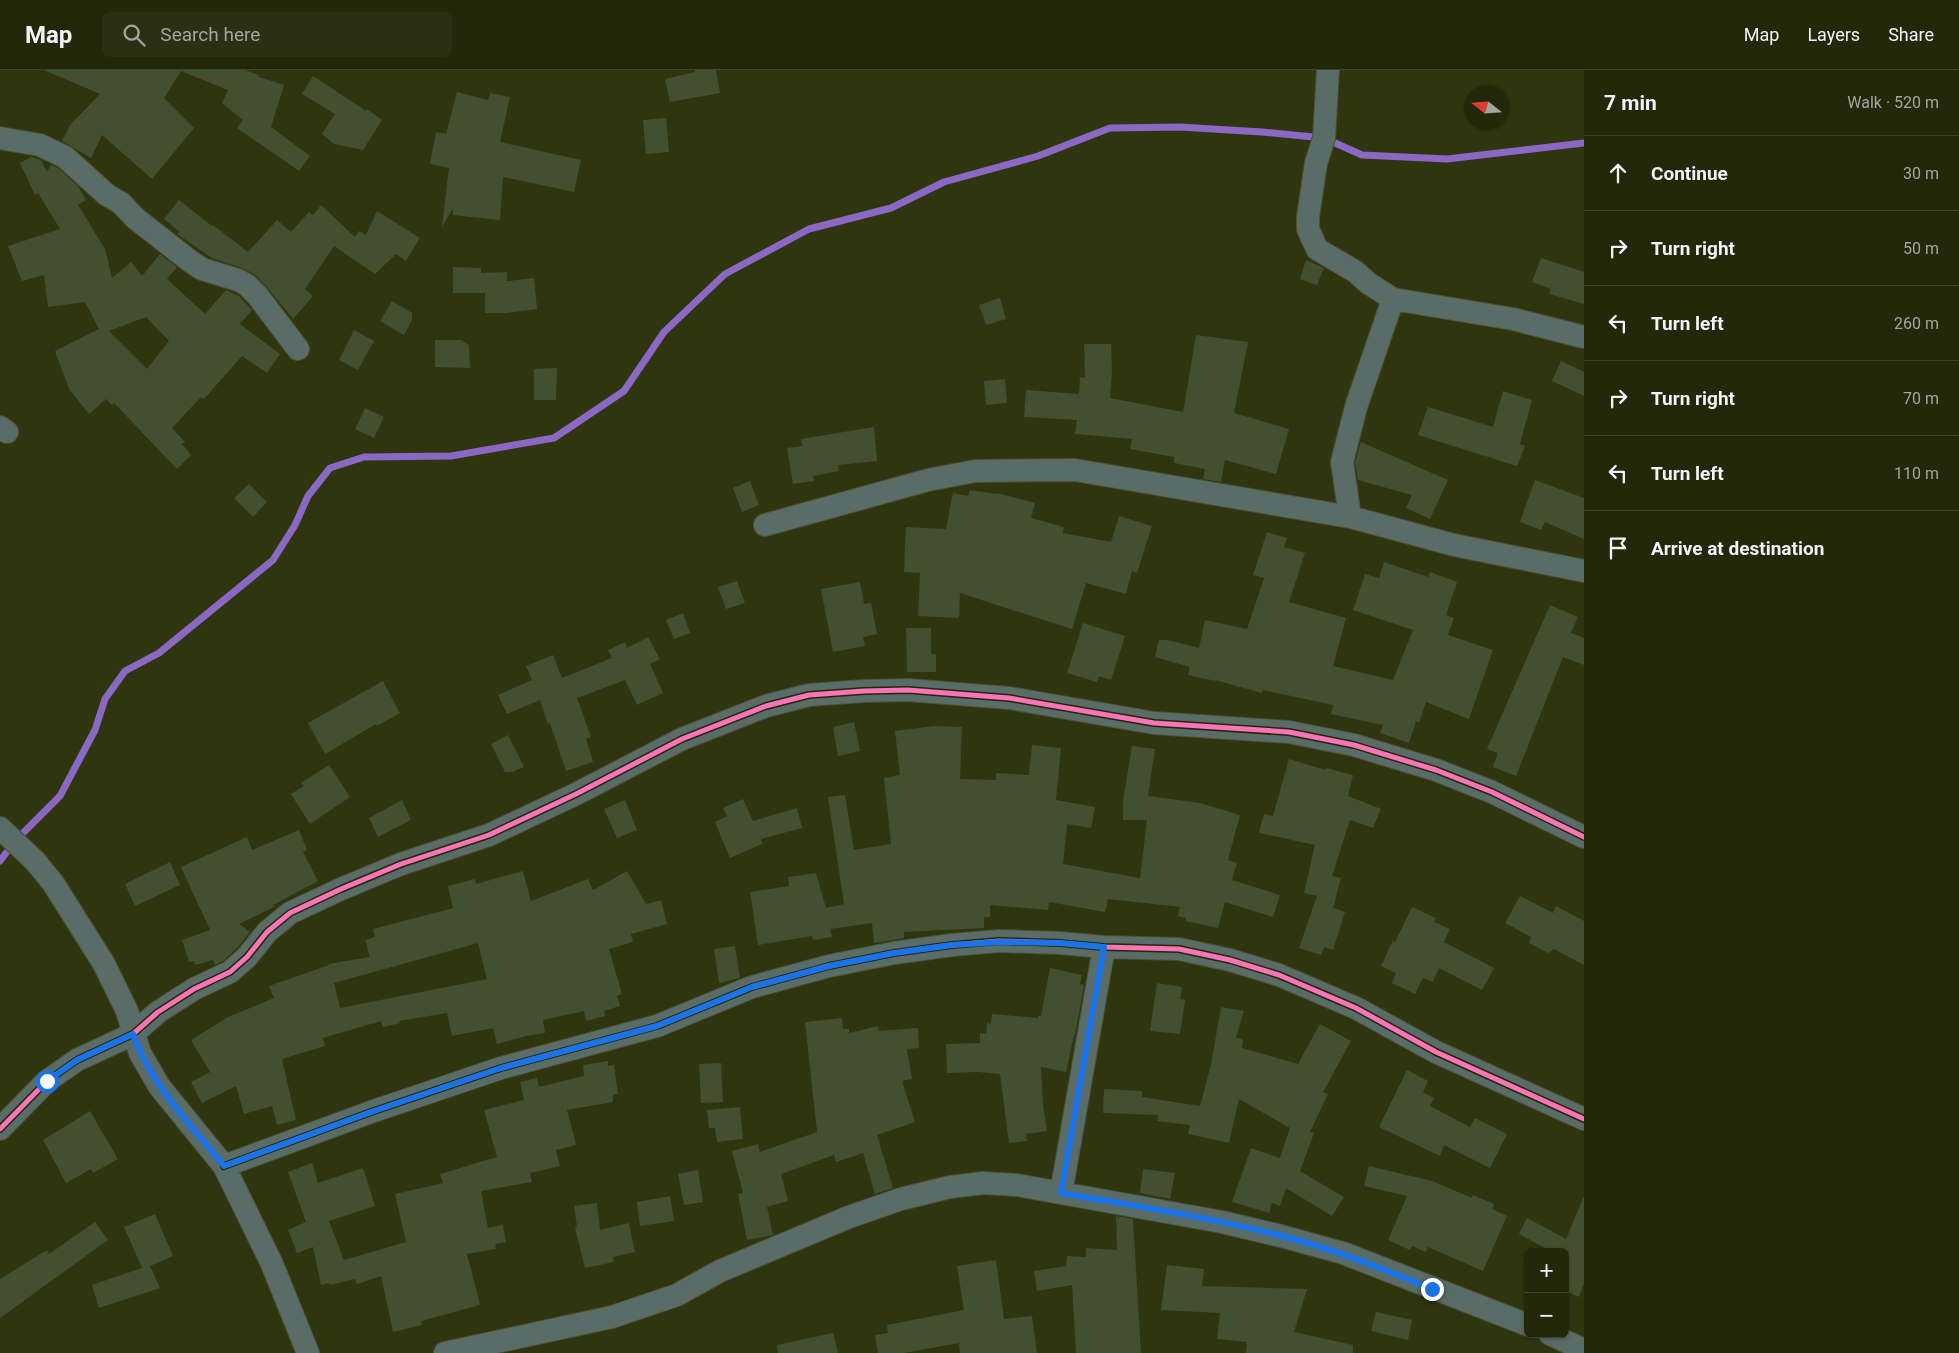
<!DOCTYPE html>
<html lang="en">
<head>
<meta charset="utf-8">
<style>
  :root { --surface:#23280b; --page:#2b3014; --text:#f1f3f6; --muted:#a3a69d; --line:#40442c }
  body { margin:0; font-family:Roboto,sans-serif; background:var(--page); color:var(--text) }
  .controls { position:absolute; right:15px; bottom:15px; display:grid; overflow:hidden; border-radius:8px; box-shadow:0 1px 4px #0004 }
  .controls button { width:45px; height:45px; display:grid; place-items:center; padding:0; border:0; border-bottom:1px solid var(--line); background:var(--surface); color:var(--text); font:25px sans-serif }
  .compass { position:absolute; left:1464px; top:15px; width:45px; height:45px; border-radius:50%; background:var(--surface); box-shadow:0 1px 4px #0004; rotate:287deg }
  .stop { position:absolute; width:15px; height:15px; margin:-11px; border:4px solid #1a73e8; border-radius:50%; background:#fff }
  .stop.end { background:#1a73e8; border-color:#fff; box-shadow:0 1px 5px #0008 }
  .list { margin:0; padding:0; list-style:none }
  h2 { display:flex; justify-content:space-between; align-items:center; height:65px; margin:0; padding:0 20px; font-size:21px }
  h2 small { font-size:16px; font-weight:400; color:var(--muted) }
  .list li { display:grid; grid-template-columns:32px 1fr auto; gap:15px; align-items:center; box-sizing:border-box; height:75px; padding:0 20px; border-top:1px solid var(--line) }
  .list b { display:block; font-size:19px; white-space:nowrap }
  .list em { font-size:16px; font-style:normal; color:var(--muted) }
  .icon { flex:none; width:28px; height:28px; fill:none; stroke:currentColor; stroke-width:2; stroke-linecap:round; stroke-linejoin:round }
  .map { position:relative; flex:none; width:1584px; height:1283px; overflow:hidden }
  header { display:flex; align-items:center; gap:30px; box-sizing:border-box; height:70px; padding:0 25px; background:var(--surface); border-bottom:1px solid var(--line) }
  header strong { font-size:24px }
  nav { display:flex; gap:28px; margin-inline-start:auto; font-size:18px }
  .search { width:350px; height:45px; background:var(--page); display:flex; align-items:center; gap:12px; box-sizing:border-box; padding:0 18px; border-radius:8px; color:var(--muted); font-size:19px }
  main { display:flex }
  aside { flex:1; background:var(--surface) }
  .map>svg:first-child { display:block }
</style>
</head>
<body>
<header>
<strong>Map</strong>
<div class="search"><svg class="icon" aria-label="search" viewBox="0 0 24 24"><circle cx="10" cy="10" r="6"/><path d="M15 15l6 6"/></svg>Search here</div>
<nav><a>Map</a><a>Layers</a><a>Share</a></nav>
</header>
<main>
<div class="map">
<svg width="1584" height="1283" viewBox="0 0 1584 1283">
  <rect width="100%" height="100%" fill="#2f350f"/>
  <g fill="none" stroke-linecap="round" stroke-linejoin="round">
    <!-- stream -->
    <path stroke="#8a68c4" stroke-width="7" d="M 0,791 L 15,771 L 60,726 L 95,660 L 105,629 L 125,601 L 159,583 L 273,490 L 295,455 L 308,426 L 330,398 L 364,387 L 451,386 L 554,368 L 624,321 L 664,262 L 725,204 L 809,159 L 891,138 L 944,112 L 1038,86 L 1110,58 L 1180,57 L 1262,62 L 1324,68 L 1362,85 L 1447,89 L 1584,73"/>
  </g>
  <!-- building -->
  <path fill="#434f31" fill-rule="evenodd" d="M 44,0 L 245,0 L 259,5 L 259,7 L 284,15 L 271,57 L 310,86 L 299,101 L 237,58 L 243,50 L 222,33 L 228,20 L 181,1 L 164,28 L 194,58 L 152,109 L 102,65 L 91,88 L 62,71 L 70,55 L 100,24 Z
    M 695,0 L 716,0 L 720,23 L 670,32 L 665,9 L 695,2 Z
    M 313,6 L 366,41 L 367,39 L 382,50 L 363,80 L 334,74 L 322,64 L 335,44 L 302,24 Z
    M 457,22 L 488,30 L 490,23 L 510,27 L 500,72 L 581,90 L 574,122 L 503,107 L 500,150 L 453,145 L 453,138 L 442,157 L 449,98 L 430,94 L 436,62 L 446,64 Z
    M 666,48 L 669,82 L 646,84 L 643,50 Z
    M 31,87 L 41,90 L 47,102 L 51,95 L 58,98 L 78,116 L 86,130 L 78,135 L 105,179 L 112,208 L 131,192 L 142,206 L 160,184 L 177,197 L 167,209 L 205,244 L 226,220 L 239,226 L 252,240 L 240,254 L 280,284 L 267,303 L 242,286 L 204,329 L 201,327 L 172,358 L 185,372 L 182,374 L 191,385 L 177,399 L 114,333 L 112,335 L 106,329 L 89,344 L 69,319 L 55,281 L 99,259 L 85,232 L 48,237 L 44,205 L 22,211 L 8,176 L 60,159 L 38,123 L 35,125 L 20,93 ZM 146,247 L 169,271 L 147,299 L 109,261 Z
    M 179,130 L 212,156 L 213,155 L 248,182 L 277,150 L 291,162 L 309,142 L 313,145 L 321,135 L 355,167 L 359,161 L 366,165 L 377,141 L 420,168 L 406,191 L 396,184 L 375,204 L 334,176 L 305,219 L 313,226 L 293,249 L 267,217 L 254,204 L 242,198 L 212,188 L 177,164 L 180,162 L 164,149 Z
    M 1541,188 L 1584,202 L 1584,234 L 1549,224 L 1551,219 L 1532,212 Z
    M 1306,190 L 1324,198 L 1317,215 L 1300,209 Z
    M 453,197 L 481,198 L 481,203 L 507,202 L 507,211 L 534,208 L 537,239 L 507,243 L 485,243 L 485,223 L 453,223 Z
    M 1000,228 L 1006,249 L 986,255 L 979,235 Z
    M 392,231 L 412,243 L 412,250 L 404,265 L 380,251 Z
    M 354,260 L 374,271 L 358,300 L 339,290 Z
    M 1196,265 L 1248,272 L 1234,343 L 1289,359 L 1276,404 L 1225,390 L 1221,412 L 1203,409 L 1205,399 L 1174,393 L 1174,387 L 1130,379 L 1132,369 L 1075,364 L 1077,350 L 1024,347 L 1026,320 L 1079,324 L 1080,307 L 1085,308 L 1084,274 L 1111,274 L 1112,302 L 1110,328 L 1183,342 Z
    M 435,270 L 461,270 L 469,275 L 470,298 L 435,297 Z
    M 1561,291 L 1584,302 L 1584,326 L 1552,311 Z
    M 557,298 L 556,330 L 534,330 L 534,299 Z
    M 1005,309 L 1007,333 L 986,335 L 984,311 Z
    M 1503,321 L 1532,330 L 1520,374 L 1525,376 L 1517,396 L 1418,365 L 1428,337 L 1493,357 Z
    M 365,338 L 384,347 L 374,368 L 355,359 Z
    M 874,357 L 877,391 L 838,395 L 839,401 L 813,406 L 814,411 L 793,414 L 787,378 L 802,376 L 801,369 Z
    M 1361,372 L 1448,410 L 1430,449 L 1406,438 L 1412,425 L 1358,410 L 1355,393 Z
    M 1535,410 L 1584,428 L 1584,469 L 1545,452 L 1541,460 L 1520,452 Z
    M 750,411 L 759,435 L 742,442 L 733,418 Z
    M 249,414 L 267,432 L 253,447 L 234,428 Z
    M 970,420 L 997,424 L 997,423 L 1035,433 L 1031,448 L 1064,457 L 1063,463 L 1111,472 L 1119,446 L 1152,456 L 1137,503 L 1132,501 L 1126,524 L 1086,513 L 1072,559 L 960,523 L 959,548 L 918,546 L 920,503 L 904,502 L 906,457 L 946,459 L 953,423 L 968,426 Z
    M 1267,462 L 1287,468 L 1284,477 L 1305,483 L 1289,532 L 1346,548 L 1333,596 L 1393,610 L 1413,560 L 1353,540 L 1365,504 L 1379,508 L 1384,492 L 1428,507 L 1430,502 L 1457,512 L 1446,545 L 1454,548 L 1448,565 L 1493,580 L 1469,649 L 1426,632 L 1419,653 L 1416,651 L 1409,673 L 1380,663 L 1383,655 L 1331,644 L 1333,635 L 1263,620 L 1262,623 L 1215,610 L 1215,611 L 1188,605 L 1190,597 L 1155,587 L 1159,570 L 1167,570 L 1199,578 L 1205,550 L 1247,559 L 1264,508 L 1253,505 Z
    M 737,511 L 745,533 L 726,539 L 718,517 Z
    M 860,512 L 864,534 L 871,533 L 877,564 L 863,567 L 865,576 L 833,582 L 821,519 Z
    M 1550,535 L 1578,547 L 1571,563 L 1584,568 L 1584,595 L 1563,587 L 1516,706 L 1493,697 L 1498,683 L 1487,679 Z
    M 683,543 L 690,563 L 674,569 L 666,550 Z
    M 1083,553 L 1125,566 L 1111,610 L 1099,606 L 1097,612 L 1067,603 Z
    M 906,558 L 931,558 L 931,584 L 936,584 L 936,602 L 907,602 Z
    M 648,567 L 660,589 L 650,594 L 663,623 L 637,635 L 625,610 L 577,628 L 591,667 L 586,669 L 593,692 L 566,701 L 550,653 L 548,654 L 540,630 L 507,644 L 498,625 L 532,610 L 526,596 L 553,585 L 562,608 L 612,588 L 608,580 L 625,572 L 627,578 Z
    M 383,611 L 400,643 L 377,656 L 376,654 L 325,684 L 308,653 Z
    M 854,652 L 860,681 L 838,686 L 833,657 Z
    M 935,656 L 962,657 L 960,709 L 996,710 L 996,703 L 1029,705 L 1032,675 L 1061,678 L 1056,730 L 1095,737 L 1091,758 L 1067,754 L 1063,794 L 1140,808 L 1147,750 L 1123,750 L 1123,731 L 1132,676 L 1155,679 L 1148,726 L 1200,733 L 1240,745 L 1228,790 L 1237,793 L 1232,810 L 1280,825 L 1273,847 L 1225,832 L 1218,858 L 1185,851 L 1186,848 L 1178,846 L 1180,837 L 1108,829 L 1105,842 L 1049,832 L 1048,840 L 990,835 L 990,847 L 984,847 L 984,858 L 904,862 L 904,868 L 874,873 L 872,853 L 830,859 L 832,867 L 813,870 L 812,866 L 758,875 L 750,822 L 789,816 L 788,807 L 816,803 L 826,838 L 844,834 L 828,727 L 845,725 L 854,780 L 891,774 L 884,708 L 900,705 L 895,661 Z
    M 508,665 L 524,697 L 512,702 L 505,702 L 491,674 Z
    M 1289,689 L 1326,700 L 1326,698 L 1353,705 L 1348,726 L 1381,739 L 1373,758 L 1350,750 L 1332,806 L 1341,808 L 1333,838 L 1345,842 L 1333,880 L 1324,877 L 1321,885 L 1299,878 L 1317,826 L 1304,823 L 1315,775 L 1259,763 L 1264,744 L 1273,746 Z
    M 329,695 L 350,727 L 310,754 L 291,724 L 304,716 L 301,713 Z
    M 743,729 L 753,751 L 797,738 L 802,758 L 761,769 L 762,774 L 730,788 L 715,752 L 727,746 L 723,738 Z
    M 402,730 L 411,750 L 378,767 L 369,748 Z
    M 625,730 L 637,760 L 617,768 L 604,739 Z
    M 299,760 L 307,780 L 303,782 L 318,811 L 273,835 L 274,837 L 239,854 L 250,862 L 237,878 L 223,891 L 215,895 L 213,890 L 195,895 L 194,891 L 189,892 L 182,870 L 210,860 L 181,797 L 247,767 L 252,780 Z
    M 170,792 L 180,815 L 135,836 L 125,814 Z
    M 523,801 L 531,831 L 588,809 L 593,820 L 627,801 L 646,834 L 661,830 L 667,854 L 631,864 L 633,872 L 609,879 L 622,924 L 617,926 L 620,936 L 604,941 L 605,946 L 586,951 L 584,941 L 543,950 L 545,963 L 526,966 L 497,974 L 493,958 L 452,966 L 447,943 L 399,951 L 400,953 L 383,957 L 381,951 L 323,968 L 325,976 L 282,989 L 296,1050 L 277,1055 L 272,1036 L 244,1044 L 236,1016 L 202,1033 L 191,1012 L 210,1002 L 191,970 L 228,947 L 274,928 L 269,916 L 329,895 L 328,894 L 370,887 L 365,870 L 375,867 L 373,859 L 453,838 L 448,816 L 475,809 L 476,814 ZM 478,873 L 487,909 L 340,938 L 334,913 Z
    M 1520,826 L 1553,843 L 1556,836 L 1584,851 L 1584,895 L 1554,879 L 1548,883 L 1529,873 L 1531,867 L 1505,853 Z
    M 1412,837 L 1436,848 L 1434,852 L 1450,859 L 1444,872 L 1494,898 L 1482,920 L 1439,898 L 1433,912 L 1423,908 L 1415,924 L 1392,913 L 1396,903 L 1381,896 L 1393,870 L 1395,872 Z
    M 735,876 L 740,908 L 719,913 L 714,879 Z
    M 1050,898 L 1082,905 L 1080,914 L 1084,915 L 1075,965 L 1074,965 L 1066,1002 L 1041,997 L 1043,1034 L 1047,1061 L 1026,1064 L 1027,1071 L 1009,1073 L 1000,1004 L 978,1002 L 947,1003 L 946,974 L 980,973 L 980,963 L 986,964 L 987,953 L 991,954 L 992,944 L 1038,948 L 1038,946 L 1041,946 Z
    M 1157,913 L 1182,917 L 1180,929 L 1185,930 L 1180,964 L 1150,961 Z
    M 1221,937 L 1244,941 L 1236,967 L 1243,970 L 1242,978 L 1298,994 L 1320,954 L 1351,971 L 1323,1022 L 1328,1024 L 1310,1062 L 1314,1063 L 1300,1101 L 1344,1127 L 1332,1146 L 1286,1118 L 1280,1136 L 1272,1133 L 1269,1143 L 1232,1132 L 1251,1078 L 1280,1088 L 1290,1058 L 1239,1029 L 1229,1073 L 1188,1064 L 1190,1055 L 1157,1051 L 1158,1045 L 1103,1043 L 1104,1019 L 1142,1021 L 1142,1027 L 1200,1036 L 1211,994 Z
    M 842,948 L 843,959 L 849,959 L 849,963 L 878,956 L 879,961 L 918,958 L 919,978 L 907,979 L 912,1009 L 902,1011 L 915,1052 L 877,1065 L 893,1118 L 875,1124 L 863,1083 L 836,1092 L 834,1085 L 781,1104 L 788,1131 L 767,1137 L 773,1165 L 747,1170 L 738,1124 L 743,1123 L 732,1081 L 758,1074 L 760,1082 L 817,1062 L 805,952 Z
    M 608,991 L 608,996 L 614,995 L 618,1024 L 613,1025 L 613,1032 L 567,1040 L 576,1075 L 556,1080 L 560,1096 L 530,1103 L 532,1112 L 481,1121 L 488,1158 L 503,1155 L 506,1172 L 495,1174 L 496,1179 L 467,1184 L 480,1235 L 421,1251 L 422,1255 L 393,1262 L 381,1206 L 357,1214 L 355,1209 L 330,1215 L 329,1213 L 321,1215 L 313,1177 L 297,1183 L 288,1160 L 306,1152 L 288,1102 L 312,1093 L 318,1113 L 363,1098 L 375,1136 L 329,1151 L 344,1190 L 406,1172 L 395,1124 L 443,1113 L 440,1104 L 497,1087 L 484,1040 L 524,1030 L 520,1012 L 537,1008 L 539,1017 L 584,1006 L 583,995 Z
    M 721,993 L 723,1032 L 701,1033 L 699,994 Z
    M 1407,1000 L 1428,1011 L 1423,1022 L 1434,1028 L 1430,1036 L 1470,1057 L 1475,1048 L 1507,1064 L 1490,1098 L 1444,1075 L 1440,1086 L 1379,1057 Z
    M 740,1037 L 743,1069 L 717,1072 L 715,1058 L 709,1058 L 707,1040 Z
    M 90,1041 L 118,1089 L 93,1103 L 91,1099 L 66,1113 L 43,1070 Z
    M 1369,1096 L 1432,1111 L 1472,1128 L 1473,1125 L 1494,1134 L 1492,1139 L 1507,1146 L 1483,1201 L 1428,1177 L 1426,1182 L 1412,1176 L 1410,1180 L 1388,1170 L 1407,1126 L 1364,1116 Z
    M 1143,1099 L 1175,1103 L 1170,1129 L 1140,1123 Z
    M 698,1100 L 703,1132 L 684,1135 L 678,1104 Z
    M 670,1126 L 674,1151 L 640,1156 L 637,1132 Z
    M 1584,1126 L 1584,1214 L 1579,1227 L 1565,1221 L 1565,1182 L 1553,1182 L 1519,1164 L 1527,1148 L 1566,1169 Z
    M 597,1133 L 600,1160 L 629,1153 L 635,1182 L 613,1187 L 614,1192 L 585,1198 L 575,1158 L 577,1157 L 574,1136 Z
    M 155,1144 L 173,1186 L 150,1196 L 160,1218 L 99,1238 L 92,1215 L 142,1198 L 124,1157 Z
    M 1116,1146 L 1133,1149 L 1141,1283 L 1076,1283 L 1072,1215 L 1037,1221 L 1034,1201 L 1066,1196 L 1067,1186 L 1086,1187 L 1086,1178 L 1117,1180 Z
    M 95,1152 L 108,1170 L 0,1248 L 0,1209 L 47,1180 L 49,1184 Z
    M 996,1190 L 1004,1249 L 1032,1246 L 1037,1283 L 960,1283 L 959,1273 L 904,1283 L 878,1283 L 875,1265 L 888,1263 L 887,1255 L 964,1240 L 957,1196 Z
    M 1167,1195 L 1204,1199 L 1202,1216 L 1307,1219 L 1294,1262 L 1353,1275 L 1353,1283 L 1246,1283 L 1247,1272 L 1217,1269 L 1220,1243 L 1161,1240 Z
    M 1376,1242 L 1412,1250 L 1408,1270 L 1371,1261 Z
    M 833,1263 L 838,1283 L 778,1283 L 777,1275 Z"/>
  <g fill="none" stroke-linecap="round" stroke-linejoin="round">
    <!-- minor casing -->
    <g stroke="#4b5031" stroke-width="24">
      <path id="minor" d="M 1328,0 L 1324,68 L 1316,93 L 1308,147 L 1308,159 L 1317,179 L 1356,202 L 1368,213 L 1393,229 L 1513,249 L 1584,267
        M 0,68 L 40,75 L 65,87 L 107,125 L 121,133 L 135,148 L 190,191 L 202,199 L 238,210 L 247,215 L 257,225 L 298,279
        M 0,357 L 7,362
        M 1350,447 L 1342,392 L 1356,337 L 1393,229
        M 765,455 L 928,410 L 975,401 L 1075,400 L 1350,447 L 1454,475 L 1584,501
        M 0,758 L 35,791 L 53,813 L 104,894 L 127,941 L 140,983 L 159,1016 L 224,1096 L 272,1194 L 308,1283
        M 0,1059 L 47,1011 L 77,990 L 133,964 L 158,942 L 194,919 L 230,902 L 247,887 L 267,862 L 290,843 L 341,819 L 401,794 L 489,765 L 576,724 L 682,669 L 766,636 L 809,625 L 864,621 L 908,620 L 1009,628 L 1154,653 L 1289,662 L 1354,675 L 1436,700 L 1492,722 L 1584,767
        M 224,1096 L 371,1042 L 501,998 L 657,956 L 752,917 L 829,896 L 894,883 L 952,875 L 999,871 L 1060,873 L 1104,877 L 1179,879 L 1230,890 L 1279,905 L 1356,938 L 1436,982 L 1584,1049
        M 1061,1123 L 1104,877
        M 1550,1264 L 1584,1280
        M 445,1283 L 612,1247 L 677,1225 L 720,1201 L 849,1147 L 901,1129 L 950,1117 L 983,1113 L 1017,1115 L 1222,1152 L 1281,1166 L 1343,1183 L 1528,1255"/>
    </g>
    <!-- minor -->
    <use href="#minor" stroke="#5a6c67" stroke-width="22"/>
    <!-- cycleway casing -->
    <g stroke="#222806" stroke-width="8">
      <path id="cycleway" d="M 0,1059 L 47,1011 L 77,990 L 133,964 L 158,942 L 194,919 L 230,902 L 247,887 L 267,862 L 290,843 L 341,819 L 401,794 L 489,765 L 576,724 L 682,669 L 766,636 L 809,625 L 864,621 L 908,620 L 1009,628 L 1154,653 L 1289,662 L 1354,675 L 1436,700 L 1492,722 L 1584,767
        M 224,1096 L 371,1042 L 501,998 L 657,956 L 752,917 L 829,896 L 894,883 L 952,875 L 999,871 L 1060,873 L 1104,877 L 1179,879 L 1230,890 L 1279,905 L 1356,938 L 1436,982 L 1584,1049"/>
    </g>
    <!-- cycleway -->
    <use href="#cycleway" stroke="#fb73b8" stroke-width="5"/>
  </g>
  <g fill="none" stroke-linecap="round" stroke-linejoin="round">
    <!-- route -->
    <path stroke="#1a73e8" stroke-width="6" d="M 47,1011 L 77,990 L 133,964 C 151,1015 190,1054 224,1096 L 371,1042 L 501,998 L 657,956 L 752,917 L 829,896 L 894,883 L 952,875 L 999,872 L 1060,873 L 1104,877 L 1061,1123 C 1135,1136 1209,1147 1282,1166 C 1334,1179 1383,1199 1432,1219"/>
  </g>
</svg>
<div class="controls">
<button>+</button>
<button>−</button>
</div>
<svg class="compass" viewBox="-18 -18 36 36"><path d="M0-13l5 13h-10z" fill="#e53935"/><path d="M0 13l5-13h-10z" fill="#a3a69d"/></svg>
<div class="stop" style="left:47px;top:1011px"></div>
<div class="stop end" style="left:1432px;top:1219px"></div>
</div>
<aside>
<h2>7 min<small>Walk · 520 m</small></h2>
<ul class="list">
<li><svg class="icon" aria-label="ahead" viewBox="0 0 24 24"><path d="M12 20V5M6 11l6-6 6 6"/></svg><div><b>Continue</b></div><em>30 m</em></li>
<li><svg class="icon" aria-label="right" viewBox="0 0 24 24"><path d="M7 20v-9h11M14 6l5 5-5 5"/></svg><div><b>Turn right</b></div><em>50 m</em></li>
<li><svg class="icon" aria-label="left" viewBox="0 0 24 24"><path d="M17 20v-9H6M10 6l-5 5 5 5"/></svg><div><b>Turn left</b></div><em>260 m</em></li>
<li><svg class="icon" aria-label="right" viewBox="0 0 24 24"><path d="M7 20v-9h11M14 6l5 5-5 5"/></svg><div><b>Turn right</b></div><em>70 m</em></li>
<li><svg class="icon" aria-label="left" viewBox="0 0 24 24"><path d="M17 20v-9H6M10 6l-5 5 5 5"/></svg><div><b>Turn left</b></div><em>110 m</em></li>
<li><svg class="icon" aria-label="arrive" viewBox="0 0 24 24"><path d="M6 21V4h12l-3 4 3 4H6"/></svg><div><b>Arrive at destination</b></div></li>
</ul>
</aside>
</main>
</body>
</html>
